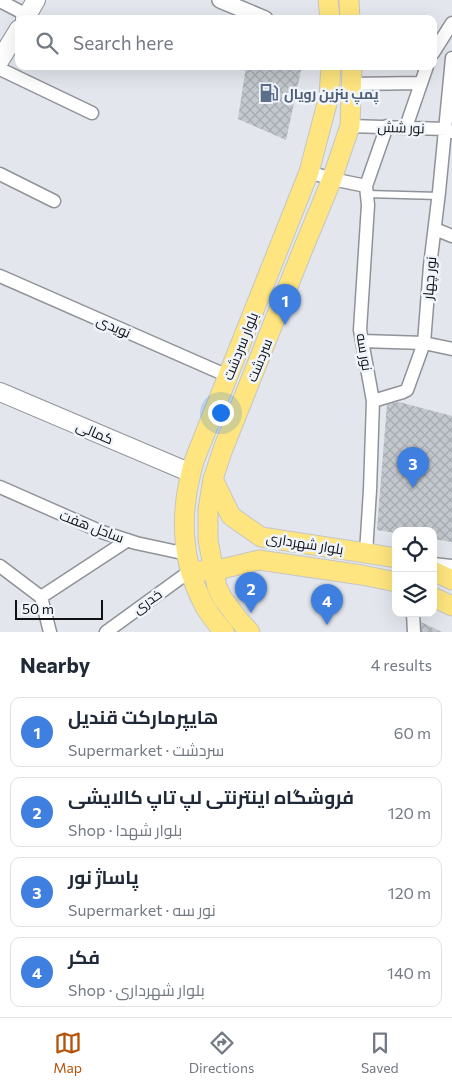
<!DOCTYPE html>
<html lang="en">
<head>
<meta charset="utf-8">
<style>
  :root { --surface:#fff; --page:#f6f6f7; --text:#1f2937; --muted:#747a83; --line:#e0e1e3; --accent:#b45309 }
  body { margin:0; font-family:Commissioner,Cairo,sans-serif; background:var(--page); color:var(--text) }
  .controls { position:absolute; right:15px; bottom:15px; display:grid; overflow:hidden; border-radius:10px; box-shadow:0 5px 20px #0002 }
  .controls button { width:45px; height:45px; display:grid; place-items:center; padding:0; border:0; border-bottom:1px solid var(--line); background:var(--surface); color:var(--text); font:25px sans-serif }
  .scale { position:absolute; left:15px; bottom:12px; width:88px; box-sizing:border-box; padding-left:5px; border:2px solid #0f1113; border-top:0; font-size:14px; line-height:18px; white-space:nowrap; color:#0f1113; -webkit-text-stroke:4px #f0f4fb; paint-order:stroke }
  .you { position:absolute; left:220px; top:412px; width:18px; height:18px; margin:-12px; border:4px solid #fff; border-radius:50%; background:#1a73e8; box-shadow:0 0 0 8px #1a73e833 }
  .badge { display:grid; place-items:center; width:32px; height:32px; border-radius:50%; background:var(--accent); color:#fff; font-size:16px; font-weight:700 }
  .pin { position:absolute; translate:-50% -41px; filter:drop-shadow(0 1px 2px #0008) }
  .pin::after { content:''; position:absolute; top:26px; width:18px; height:15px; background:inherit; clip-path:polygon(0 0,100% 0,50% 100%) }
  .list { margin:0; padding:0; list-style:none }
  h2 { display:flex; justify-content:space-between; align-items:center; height:65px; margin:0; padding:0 20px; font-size:21px }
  h2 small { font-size:16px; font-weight:400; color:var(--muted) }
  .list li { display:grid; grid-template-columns:32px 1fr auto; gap:15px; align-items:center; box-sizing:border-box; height:70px; margin:0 10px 10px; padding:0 10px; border:1px solid var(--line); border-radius:10px }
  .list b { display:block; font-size:19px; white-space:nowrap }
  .list p { margin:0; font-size:16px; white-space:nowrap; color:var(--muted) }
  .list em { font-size:16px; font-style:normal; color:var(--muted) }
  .icon { flex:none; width:28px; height:28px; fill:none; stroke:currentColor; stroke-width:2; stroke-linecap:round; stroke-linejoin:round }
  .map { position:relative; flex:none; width:452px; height:632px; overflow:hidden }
  .search { position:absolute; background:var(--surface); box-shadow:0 5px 20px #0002; left:15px; right:15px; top:15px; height:55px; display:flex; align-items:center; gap:12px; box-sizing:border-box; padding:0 18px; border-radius:10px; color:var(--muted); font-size:19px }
  .sheet { height:385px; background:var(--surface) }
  nav { display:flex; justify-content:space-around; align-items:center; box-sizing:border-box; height:70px; border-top:1px solid var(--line); background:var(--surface); font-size:14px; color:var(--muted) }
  nav a { display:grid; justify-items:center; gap:2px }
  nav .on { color:var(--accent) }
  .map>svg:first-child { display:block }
</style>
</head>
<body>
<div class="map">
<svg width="452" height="632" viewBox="0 0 452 632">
  <defs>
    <pattern id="building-cross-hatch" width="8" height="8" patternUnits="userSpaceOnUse" patternTransform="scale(1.25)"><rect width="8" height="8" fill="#c3c8ce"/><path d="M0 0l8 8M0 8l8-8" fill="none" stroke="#a6abb0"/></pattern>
  </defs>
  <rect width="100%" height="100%" fill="#e3e7ed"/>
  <!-- building -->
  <path fill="url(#building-cross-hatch)" d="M 246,66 L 302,66 L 286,140 L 238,119 Z
    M 399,402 L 452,416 L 452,542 L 433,539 L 433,531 L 396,531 L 396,533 L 377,530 L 387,404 Z
    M 421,622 L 442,632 L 418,632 L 417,630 Z"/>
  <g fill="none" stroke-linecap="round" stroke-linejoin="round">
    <!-- service casing -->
    <g stroke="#8f9398" stroke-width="9">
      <path id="service" d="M 367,194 L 439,196"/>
    </g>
    <!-- minor casing -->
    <g stroke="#8f9398" stroke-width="15">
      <path id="minor" d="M 0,1 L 27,15
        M 433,53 L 452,23
        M 0,69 L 92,113
        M 351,84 L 421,83
        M 350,126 L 445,129 L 452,132
        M 406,127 L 427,66
        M 309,172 L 332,179 L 366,186 L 368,205 L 360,330 L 373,401 L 370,490 L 366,553
        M 0,174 L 54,201
        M 366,186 L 387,126
        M 435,229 L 452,236
        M 0,276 L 228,376
        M 362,341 L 424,343 L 452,349
        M 373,401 L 403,392 L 407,390 L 424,343 L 430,266 L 439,192 L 452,58
        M 0,487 L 102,532 L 136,543 L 187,554
        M 433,564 L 452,566
        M 0,566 L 41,597
        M 41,597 L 128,540
        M 41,597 L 50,632
        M 413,613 L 414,632
        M 106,632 L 190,571"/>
    </g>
    <!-- tertiary casing -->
    <g stroke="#8f9398" stroke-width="18">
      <path id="tertiary" d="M 220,0 L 265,19"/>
    </g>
    <!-- secondary casing -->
    <g stroke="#8f9398" stroke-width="20">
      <path id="secondary" d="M 25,19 L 36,0
        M 0,60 L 19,29
        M 0,392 L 191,473"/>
    </g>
    <!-- primary casing -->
    <g stroke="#c5c6c6" stroke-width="21">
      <path id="primary" d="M 328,0 L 330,19
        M 349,0 L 350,19
        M 213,479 L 231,516 L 261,537 L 366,553 L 396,558
        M 200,571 L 213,571 L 259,560 L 362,575 L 396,582
        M 433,571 L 452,580
        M 433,597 L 452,606
        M 224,632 C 216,623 207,612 202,601 C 182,562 180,516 191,473 C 193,462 198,451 202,441 L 309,172 L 329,96 L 331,66
        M 250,632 L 239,620 L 223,599 L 217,587 L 208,540 L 208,509 L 213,479 L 223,449 L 303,249 L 332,179 L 350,126 L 352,66"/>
    </g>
    <!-- service -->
    <use href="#service" stroke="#fff" stroke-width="6"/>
    <!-- minor -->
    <use href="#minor" stroke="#fff" stroke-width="12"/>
    <!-- tertiary -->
    <use href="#tertiary" stroke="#fff" stroke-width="15"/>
    <!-- secondary -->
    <use href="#secondary" stroke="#fff" stroke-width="18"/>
    <!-- primary -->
    <use href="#primary" stroke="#fee57f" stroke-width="19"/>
  </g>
  <!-- icons -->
  <defs>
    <g id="fuel-bare" transform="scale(1.5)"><path d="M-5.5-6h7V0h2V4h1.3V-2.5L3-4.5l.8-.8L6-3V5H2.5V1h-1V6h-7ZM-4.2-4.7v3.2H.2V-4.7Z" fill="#5c6f8a" stroke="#f0f4fb" stroke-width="2.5" paint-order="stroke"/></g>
  </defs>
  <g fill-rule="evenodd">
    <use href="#fuel-bare" x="269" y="93"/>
  </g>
  <g text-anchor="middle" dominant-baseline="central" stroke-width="5" stroke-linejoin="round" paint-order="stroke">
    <!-- service labels -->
    <g font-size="14" font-weight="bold" fill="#4e5e75" stroke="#f0f4fb" text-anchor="start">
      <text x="284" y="93">پمپ بنزین رویال</text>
    </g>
    <!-- street labels -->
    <g font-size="14" fill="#0f1113" stroke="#f0f4fb">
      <text transform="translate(401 127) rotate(2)">نور شش</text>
      <text transform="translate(429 278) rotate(-85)">نور چهار</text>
      <text transform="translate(114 326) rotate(24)">نویدی</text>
      <text transform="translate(240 346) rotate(-68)">بلوار سردشت</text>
      <text transform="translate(365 352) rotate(81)">نور سه</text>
      <text transform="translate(259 360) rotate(-68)">سردشت</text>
      <text transform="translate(95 432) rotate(23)">کمالی</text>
      <text transform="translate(92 526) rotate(21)">ساحل هفت</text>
      <text transform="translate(305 543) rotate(9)">بلوار شهرداری</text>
      <text transform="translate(147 601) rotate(-35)">خدری</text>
    </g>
  </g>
</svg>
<div class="controls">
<button><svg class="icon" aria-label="locate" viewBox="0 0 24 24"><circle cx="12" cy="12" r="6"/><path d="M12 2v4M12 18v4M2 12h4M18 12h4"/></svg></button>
<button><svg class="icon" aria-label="layers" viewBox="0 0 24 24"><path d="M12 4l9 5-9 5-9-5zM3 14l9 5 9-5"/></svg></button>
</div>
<div class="scale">50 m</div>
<div class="you"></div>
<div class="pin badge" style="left:285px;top:325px;background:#3f7fe0">1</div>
<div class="pin badge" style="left:251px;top:613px;background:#3f7fe0">2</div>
<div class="pin badge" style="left:413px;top:488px;background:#3f7fe0">3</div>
<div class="pin badge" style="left:327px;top:625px;background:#3f7fe0">4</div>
<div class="search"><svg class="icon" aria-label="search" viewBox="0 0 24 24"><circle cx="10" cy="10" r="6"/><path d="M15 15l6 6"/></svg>Search here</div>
</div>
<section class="sheet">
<h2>Nearby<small>4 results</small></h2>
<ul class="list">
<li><span class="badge" style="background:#3f7fe0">1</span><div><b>هایپرمارکت قندیل</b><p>Supermarket · سردشت</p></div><em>60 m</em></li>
<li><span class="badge" style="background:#3f7fe0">2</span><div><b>فروشگاه اینترنتی لپ تاپ کالایشی</b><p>Shop · بلوار شهدا</p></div><em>120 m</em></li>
<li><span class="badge" style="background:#3f7fe0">3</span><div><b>پاساژ نور</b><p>Supermarket · نور سه</p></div><em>120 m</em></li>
<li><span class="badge" style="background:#3f7fe0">4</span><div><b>فکر</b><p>Shop · بلوار شهرداری</p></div><em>140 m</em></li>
</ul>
</section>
<nav>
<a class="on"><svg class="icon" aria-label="map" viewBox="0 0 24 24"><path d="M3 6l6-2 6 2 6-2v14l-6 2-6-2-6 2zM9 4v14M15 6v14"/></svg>Map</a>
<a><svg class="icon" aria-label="directions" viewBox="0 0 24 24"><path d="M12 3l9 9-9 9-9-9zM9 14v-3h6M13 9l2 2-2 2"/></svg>Directions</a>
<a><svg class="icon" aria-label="saved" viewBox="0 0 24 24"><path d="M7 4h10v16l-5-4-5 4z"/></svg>Saved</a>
</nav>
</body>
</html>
